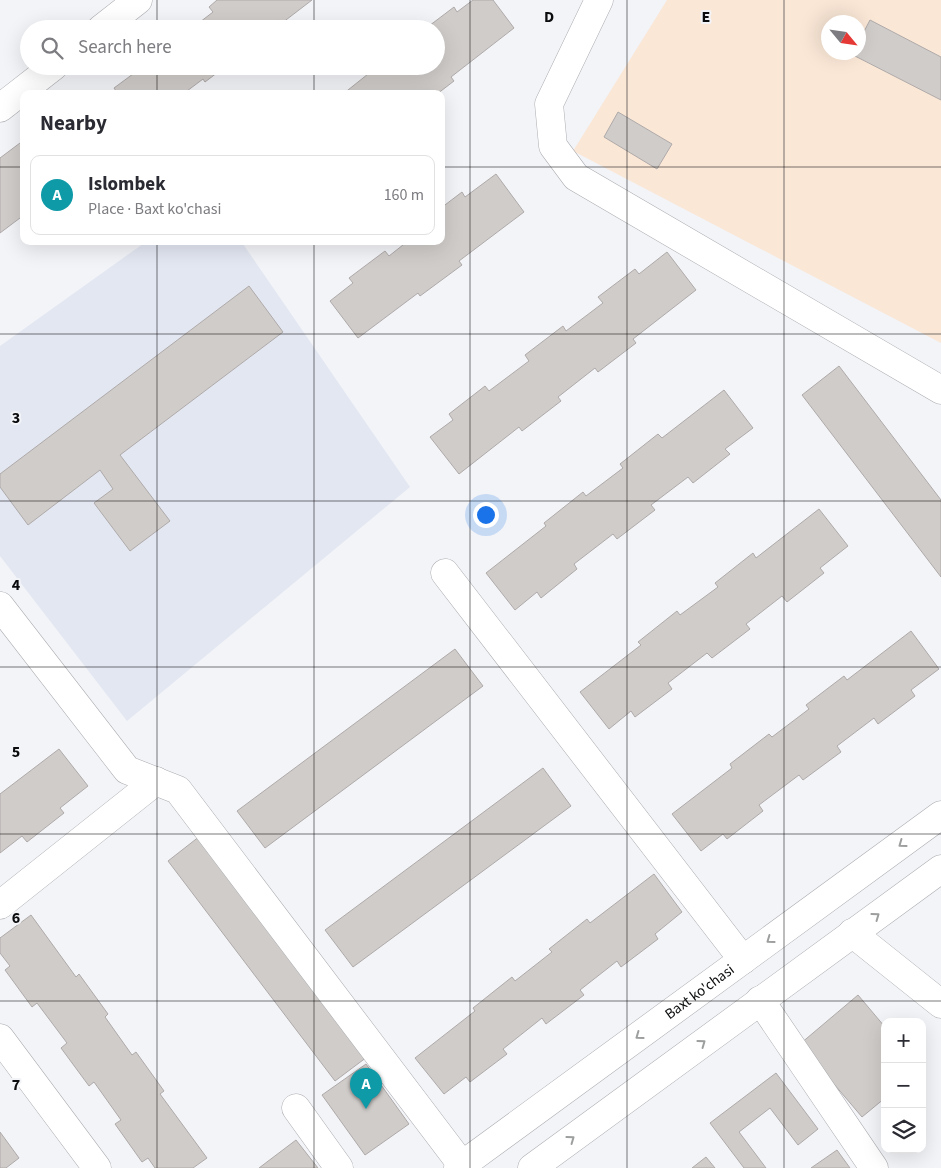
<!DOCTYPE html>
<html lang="en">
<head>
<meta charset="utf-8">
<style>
  :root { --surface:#fff; --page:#f7f7f7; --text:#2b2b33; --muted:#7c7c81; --line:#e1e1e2; --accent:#b45309 }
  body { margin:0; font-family:"Source Sans 3",sans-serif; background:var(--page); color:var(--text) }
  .controls { position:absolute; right:15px; bottom:15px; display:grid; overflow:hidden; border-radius:10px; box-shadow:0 5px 20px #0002 }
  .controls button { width:45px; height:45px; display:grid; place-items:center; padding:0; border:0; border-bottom:1px solid var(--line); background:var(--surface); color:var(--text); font:25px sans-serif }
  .compass { position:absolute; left:821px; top:15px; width:45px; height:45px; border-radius:50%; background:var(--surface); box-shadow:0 5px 20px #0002; rotate:119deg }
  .you { position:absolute; left:485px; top:514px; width:18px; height:18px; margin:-12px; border:4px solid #fff; border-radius:50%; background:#1a73e8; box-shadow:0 0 0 8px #1a73e833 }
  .badge { display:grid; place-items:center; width:32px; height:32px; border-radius:50%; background:var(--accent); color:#fff; font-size:16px; font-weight:700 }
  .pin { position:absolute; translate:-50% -41px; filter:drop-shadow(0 1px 2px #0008) }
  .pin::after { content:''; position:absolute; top:26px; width:18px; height:15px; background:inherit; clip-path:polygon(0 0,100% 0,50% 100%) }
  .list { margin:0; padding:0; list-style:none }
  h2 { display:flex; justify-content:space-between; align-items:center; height:65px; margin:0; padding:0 20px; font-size:21px }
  h2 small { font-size:16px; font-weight:400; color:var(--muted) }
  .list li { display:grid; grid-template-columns:32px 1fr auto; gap:15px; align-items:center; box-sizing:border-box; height:80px; margin:0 10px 10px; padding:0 10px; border:1px solid var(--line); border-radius:10px }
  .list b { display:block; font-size:19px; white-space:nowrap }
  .list p { margin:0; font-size:16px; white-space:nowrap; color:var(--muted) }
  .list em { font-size:16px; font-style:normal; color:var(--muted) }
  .icon { flex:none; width:28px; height:28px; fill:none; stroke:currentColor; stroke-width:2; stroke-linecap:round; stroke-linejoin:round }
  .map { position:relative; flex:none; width:941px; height:1168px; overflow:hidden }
  .search { position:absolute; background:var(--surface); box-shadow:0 5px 20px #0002; left:20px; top:20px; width:425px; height:55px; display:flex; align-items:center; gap:12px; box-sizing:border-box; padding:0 18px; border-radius:28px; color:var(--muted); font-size:19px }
  .panel { position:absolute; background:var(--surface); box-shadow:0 5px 20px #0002; left:20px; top:90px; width:425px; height:155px; border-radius:10px }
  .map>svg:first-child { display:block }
</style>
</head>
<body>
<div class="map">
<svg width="941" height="1168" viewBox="0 0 941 1168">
  <rect width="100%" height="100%" fill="#f3f4f8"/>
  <!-- built -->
  <path fill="#e3e7f2" d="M 147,241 L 241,241 L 410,487 L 127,721 L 0,556 L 0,346 Z"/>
  <!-- medical -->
  <path fill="#fae7d6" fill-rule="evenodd" d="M 667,0 L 941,0 L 941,343 L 573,151 ZM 828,22 L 858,22 L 858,52 L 828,52 Z"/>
  <!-- building -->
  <path fill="#d0ccca" stroke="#afaaa9" d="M 217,0 L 312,0 L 282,23 L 279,20 L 267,29 L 191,29 L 213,12 L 209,7 Z
    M 473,0 L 493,0 L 514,28 L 451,77 L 454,81 L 437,94 L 343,94 L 378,66 L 382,66 L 384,70 L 389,66 L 436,66 L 436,29 L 425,29 L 454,7 L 457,12 Z
    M 870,20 L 941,57 L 941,100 L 853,55 L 858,52 L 858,43 Z
    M 133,66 L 226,66 L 205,82 L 203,79 L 183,94 L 118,94 L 114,88 L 137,71 Z
    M 618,112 L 672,144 L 657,169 L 604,137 Z
    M 24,140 L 24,208 L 22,210 L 24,215 L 0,233 L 0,158 Z
    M 496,174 L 524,212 L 459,261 L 462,265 L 420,296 L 418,293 L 358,338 L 330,301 L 353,283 L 349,278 L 385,251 L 389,256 L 408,241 L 441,241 L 441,208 L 462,192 L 465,197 Z
    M 667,252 L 696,290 L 633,339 L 636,343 L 598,372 L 595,368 L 558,397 L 561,401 L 522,431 L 519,427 L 459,474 L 430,437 L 453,420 L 449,414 L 485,386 L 489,391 L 529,361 L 525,355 L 563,326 L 566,331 L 603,303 L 598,297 L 635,269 L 639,274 Z
    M 249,286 L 283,332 L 120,455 L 170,521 L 130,551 L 94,503 L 113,489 L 100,470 L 28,525 L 0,487 L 0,474 Z
    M 839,366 L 941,500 L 941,577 L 802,395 Z
    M 724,390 L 753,428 L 725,449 L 730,454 L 693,483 L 688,477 L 651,505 L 655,510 L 617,539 L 613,534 L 574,564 L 577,569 L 541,598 L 537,592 L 515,610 L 486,573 L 546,526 L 544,523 L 583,492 L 586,496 L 623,468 L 620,464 L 658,434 L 662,438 Z
    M 819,509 L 848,546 L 820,568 L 824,573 L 787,602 L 782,596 L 746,624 L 750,629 L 712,658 L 707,653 L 668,683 L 672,689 L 635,717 L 631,711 L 609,729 L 580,692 L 641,645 L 638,642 L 677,611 L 680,615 L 718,587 L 715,583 L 753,553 L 756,558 Z
    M 911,631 L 939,669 L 911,690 L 915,696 L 878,724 L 874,718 L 837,746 L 841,752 L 803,780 L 799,775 L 759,805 L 763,811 L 727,839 L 723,834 L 701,851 L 672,814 L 732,768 L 730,764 L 769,734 L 772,737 L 809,709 L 806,705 L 844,676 L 847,680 Z
    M 455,649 L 483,686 L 265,848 L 237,811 Z
    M 59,749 L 88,786 L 60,808 L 64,813 L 27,842 L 22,836 L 0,853 L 0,794 Z
    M 543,768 L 571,806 L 353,967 L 325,930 Z
    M 200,836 L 367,1057 L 335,1081 L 168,861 Z
    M 654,874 L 682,912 L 655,934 L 658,939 L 621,967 L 617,961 L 580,990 L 584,995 L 546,1024 L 542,1018 L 503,1049 L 507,1054 L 470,1082 L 466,1077 L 444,1094 L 415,1058 L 475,1011 L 473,1008 L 512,977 L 515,981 L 552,952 L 549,949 L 587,919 L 590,923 Z
    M 31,915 L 76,977 L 79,974 L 108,1014 L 105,1017 L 132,1055 L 136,1052 L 164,1091 L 160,1094 L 207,1158 L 193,1168 L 155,1168 L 148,1158 L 142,1162 L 115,1124 L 121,1120 L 94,1082 L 89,1086 L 61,1048 L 67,1043 L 37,1003 L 32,1007 L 5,970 L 10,966 L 0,953 L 0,938 Z
    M 858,995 L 885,1027 L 885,1098 L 862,1117 L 800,1044 Z
    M 366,1064 L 409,1124 L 365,1155 L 322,1095 Z
    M 776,1073 L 818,1129 L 798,1145 L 770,1108 L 739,1132 L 766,1168 L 744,1168 L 710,1123 Z
    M 0,1132 L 19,1158 L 6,1168 L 0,1168 Z
    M 296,1140 L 318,1168 L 259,1168 Z
    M 837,1150 L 850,1168 L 811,1168 Z
    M 706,1157 L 715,1168 L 692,1168 Z"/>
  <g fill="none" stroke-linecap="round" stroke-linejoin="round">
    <!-- minor casing -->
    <g stroke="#acadb1" stroke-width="29">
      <g id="minor">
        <path d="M 599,0 L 549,104 L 553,146 L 576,177 L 941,390"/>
        <path d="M 101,29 L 138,0"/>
        <path d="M 0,108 L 54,66"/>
        <path d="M 445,573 L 743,960"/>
        <path d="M 0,606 L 127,770 L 178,790 L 462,1165"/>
        <path d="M 0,905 L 156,781"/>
        <path d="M 852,933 L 941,1004"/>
        <path d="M 760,1000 L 874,1168"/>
        <path d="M 0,1038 L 97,1168"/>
        <path d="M 296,1108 L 339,1168"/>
        <path id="s1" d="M 458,1168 L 941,815"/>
        <path d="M 532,1168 L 941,869"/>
      </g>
    </g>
    <!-- minor -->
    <use href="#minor" stroke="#fff" stroke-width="28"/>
  </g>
  <!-- one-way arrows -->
  <defs><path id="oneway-chevron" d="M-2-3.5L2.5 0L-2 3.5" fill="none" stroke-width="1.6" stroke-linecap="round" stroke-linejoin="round" transform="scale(1.25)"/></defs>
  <g stroke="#9d9e9e">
    <use href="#oneway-chevron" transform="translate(902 844) rotate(144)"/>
    <use href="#oneway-chevron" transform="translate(876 916) rotate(-36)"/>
    <use href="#oneway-chevron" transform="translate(770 940) rotate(144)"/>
    <use href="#oneway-chevron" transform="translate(639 1036) rotate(144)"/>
    <use href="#oneway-chevron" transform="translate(702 1043) rotate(-36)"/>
    <use href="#oneway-chevron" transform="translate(571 1139) rotate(-36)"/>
  </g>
  <!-- grid -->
  <path fill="none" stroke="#0b0c0d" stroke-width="1" stroke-opacity="0.55" d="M 157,0 L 157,29M 314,0 L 314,29M 470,0 L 470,1168M 627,0 L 627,1168M 784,0 L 784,1168M 157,66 L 157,94M 314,66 L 314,94M 0,167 L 24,167M 441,167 L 941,167M 157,241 L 157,1168M 314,241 L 314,1168M 0,334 L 941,334M 0,501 L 941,501M 0,667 L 941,667M 0,834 L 941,834M 0,1001 L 941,1001"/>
  <g text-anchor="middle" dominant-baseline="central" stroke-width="4" stroke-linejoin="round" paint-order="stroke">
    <!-- street labels -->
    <g font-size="15" fill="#0b0c0d" stroke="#f3f4f8">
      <text stroke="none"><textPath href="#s1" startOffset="299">Baxt ko'chasi</textPath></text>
    </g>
  </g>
  <g font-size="16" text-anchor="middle" font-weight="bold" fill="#0b0c0d" stroke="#f3f4f8" stroke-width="4" stroke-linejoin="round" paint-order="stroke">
    <text x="549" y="22">D</text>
    <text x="706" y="22">E</text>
    <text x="16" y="423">3</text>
    <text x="16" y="590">4</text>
    <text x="16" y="757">5</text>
    <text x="16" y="923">6</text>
    <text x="16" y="1090">7</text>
  </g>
</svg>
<div class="controls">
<button>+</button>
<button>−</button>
<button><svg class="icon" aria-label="layers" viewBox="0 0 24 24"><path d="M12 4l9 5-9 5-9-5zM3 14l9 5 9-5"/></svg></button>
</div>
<svg class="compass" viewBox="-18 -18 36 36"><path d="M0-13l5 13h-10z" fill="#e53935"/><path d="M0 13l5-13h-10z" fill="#7c7c81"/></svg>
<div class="you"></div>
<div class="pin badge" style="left:366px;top:1109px;background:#0f9aa8">A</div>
<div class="search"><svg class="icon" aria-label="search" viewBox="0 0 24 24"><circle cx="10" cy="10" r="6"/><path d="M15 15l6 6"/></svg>Search here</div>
<section class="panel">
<h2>Nearby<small></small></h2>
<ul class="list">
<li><span class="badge" style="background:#0f9aa8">A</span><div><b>Islombek</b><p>Place · Baxt ko'chasi</p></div><em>160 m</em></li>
</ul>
</section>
</div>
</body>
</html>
